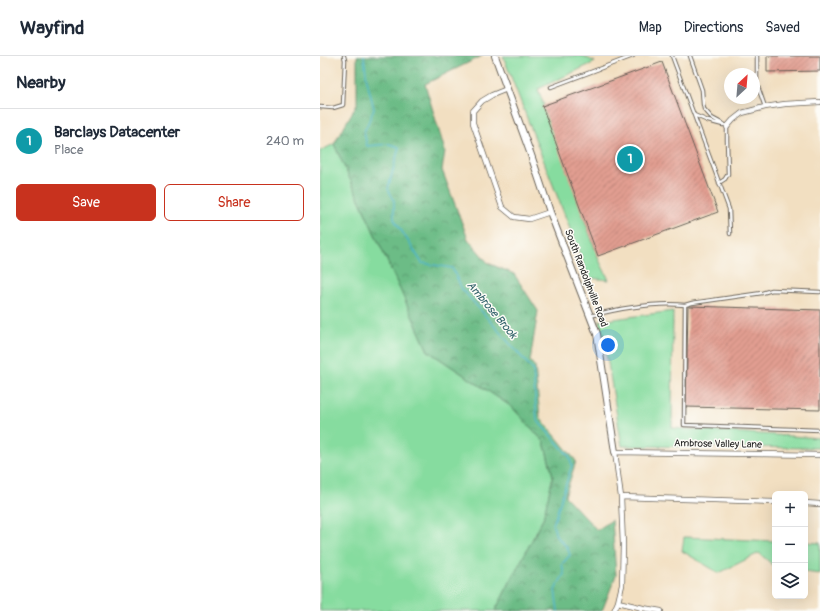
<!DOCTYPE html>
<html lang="en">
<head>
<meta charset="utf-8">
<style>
  :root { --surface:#fff; --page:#f6f6f7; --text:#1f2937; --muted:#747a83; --line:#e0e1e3; --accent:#c8321e }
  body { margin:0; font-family:Pangolin,sans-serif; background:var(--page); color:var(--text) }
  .controls { position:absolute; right:12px; bottom:12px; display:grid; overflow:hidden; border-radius:6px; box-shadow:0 4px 16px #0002 }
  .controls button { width:36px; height:36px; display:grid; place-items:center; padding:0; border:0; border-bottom:1px solid var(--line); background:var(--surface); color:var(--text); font:20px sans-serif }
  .compass { position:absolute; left:404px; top:12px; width:36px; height:36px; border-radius:50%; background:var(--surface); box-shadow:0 4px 16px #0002; rotate:26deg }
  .you { position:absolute; left:288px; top:289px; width:14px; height:14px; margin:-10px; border:3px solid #fff; border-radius:50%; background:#1a73e8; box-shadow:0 0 0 6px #1a73e833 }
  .badge { display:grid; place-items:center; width:26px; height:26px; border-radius:50%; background:var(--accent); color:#fff; font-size:13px; font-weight:700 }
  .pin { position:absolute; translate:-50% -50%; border:2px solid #fff; box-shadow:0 1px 4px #0006 }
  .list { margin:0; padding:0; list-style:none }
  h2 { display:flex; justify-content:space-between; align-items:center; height:52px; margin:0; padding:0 16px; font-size:17px }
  h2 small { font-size:13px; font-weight:400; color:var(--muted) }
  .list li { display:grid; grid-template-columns:26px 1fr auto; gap:12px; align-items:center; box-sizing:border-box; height:64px; padding:0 16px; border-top:1px solid var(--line) }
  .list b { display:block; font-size:15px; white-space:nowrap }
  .list p { margin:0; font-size:13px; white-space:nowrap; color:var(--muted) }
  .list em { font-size:13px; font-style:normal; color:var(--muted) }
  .actions { display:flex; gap:8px; padding:12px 16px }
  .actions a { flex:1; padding:9px 0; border:1px solid var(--accent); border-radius:6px; text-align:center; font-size:14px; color:var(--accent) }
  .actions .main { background:var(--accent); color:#fff }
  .icon { flex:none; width:22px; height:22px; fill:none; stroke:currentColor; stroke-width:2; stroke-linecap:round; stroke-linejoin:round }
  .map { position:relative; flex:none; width:500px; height:555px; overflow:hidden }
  header { display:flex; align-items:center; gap:24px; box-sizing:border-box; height:56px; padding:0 20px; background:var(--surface); border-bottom:1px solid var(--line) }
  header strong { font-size:19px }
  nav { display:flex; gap:22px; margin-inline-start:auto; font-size:14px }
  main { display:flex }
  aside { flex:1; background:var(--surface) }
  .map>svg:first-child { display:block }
</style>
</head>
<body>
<header>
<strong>Wayfind</strong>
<nav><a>Map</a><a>Directions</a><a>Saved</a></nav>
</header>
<main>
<aside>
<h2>Nearby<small></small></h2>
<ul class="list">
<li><span class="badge" style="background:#0f9aa8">1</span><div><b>Barclays Datacenter</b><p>Place</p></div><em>240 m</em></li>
</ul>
<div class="actions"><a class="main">Save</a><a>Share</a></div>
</aside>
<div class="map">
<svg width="500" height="555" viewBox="0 0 500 555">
  <defs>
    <pattern id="forest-crowns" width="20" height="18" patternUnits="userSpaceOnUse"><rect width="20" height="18" fill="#6cbc86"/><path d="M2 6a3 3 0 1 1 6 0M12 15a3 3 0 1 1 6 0" fill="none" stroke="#58986d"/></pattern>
    <pattern id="building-hatch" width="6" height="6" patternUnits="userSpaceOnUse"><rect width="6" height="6" fill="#e29e91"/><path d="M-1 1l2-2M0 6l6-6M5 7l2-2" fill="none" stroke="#b68076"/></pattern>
  </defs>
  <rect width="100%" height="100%" fill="#fdfcf7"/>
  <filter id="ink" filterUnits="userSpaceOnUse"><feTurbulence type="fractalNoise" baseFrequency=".025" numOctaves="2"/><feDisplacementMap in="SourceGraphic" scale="8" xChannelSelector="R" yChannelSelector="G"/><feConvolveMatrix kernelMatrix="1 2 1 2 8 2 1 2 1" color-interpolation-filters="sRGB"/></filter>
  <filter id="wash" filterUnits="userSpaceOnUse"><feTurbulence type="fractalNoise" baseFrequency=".012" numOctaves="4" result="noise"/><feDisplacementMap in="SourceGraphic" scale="16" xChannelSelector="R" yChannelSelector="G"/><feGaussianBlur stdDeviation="0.9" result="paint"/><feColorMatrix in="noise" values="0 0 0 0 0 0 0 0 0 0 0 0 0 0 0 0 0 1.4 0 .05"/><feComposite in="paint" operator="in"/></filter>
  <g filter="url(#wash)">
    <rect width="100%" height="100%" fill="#f2dfc1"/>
    <!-- green -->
    <path fill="#86dc9f" stroke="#517c5e" d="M 183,0 L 263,0 L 275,6 L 218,33 L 279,204 L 289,224 L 269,222 Z
      M 14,88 L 108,295 L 192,351 L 224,386 L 233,420 L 223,463 L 175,555 L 0,555 L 0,95 Z
      M 353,255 L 352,372 L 500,382 L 500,392 L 302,390 L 288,307 L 279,265 Z
      M 364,481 L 455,485 L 455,511 L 439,497 L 399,517 L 362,495 Z
      M 485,486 L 500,487 L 500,518 L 485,516 Z"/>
    <!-- forest -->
    <path fill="url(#forest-crowns)" stroke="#446c51" d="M 37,0 L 162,0 L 105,28 L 125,95 L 122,114 L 148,183 L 168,207 L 194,218 L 218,255 L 210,305 L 215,311 L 220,361 L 256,405 L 245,440 L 277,474 L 292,464 L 296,519 L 282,555 L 175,555 L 223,463 L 233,420 L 224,386 L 192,351 L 108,295 L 14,88 L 37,48 Z"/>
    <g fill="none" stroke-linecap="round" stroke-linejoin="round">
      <!-- stream -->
      <path stroke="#49b4c7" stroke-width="1.5" d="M 44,0 L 47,25 L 54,53 L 44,76 L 47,90 L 69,88 L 79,91 L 68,133 L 74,144 L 74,163 L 102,207 L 132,212 L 142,233 L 213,314 L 217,364 L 249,400 L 252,409 L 233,469 L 236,480 L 247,491 L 250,499 L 242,508 L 244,518 L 235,534 L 238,555"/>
    </g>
    <g id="blocks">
      <!-- building -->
      <path fill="url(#building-hatch)" d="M 447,0 L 500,0 L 500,15 L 447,16 Z
        M 342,6 L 398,156 L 278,200 L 222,50 Z
        M 368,250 L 500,254 L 500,354 L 366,351 Z"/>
    </g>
  </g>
  <g filter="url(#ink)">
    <use href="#blocks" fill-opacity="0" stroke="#676056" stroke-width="1"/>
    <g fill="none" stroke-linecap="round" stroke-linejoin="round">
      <!-- service casing -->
      <g stroke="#676056" stroke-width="4.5">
        <path id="service" d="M 352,0 L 409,153 L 410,178
          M 370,0 L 382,34 L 383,48 L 384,53 L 392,62 L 407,70
          M 437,0 L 437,28 L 445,51
          M 231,31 L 313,0
          M 0,51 L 13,52 L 23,49 L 25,4 L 24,0
          M 374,59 L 388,65 L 403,69
          M 399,127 L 405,123 L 408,118 L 407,84 L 407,71
          M 500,236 L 452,234 L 442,237 L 372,247 L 365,249 L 364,369 L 500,374
          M 270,260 C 301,252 333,246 365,249"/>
      </g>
      <!-- minor casing -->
      <g stroke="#676056" stroke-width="6">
        <path id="minor" d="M 187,33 L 172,39 L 162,45 L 153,55 L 153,67 L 182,151 L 194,161 L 209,163 L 230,156
          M 407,71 L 413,64 L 422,57 L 445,51 L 465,48 L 500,46
          M 301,441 L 455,446
          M 485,447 L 500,448
          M 298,546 L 323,552 L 341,555
          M 294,555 L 298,546 L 302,529 L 303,489 L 301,441 L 295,396 L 500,399"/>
      </g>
      <!-- tertiary casing -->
      <g stroke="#676056" stroke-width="8">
        <path id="tertiary" d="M 175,0 L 211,99 L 230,156 L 277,278 L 295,396"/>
      </g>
      <!-- service -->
      <use href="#service" stroke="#fff" stroke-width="2.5"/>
      <!-- minor -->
      <use href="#minor" stroke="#fff" stroke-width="4.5"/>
      <!-- tertiary -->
      <use href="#tertiary" stroke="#fff" stroke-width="6"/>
    </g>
  </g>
  <g text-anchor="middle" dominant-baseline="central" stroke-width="3" stroke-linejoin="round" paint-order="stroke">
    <!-- street labels -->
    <g font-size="10" fill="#1c1c1c" stroke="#fdfcf7">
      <text transform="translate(266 222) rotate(69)">South Randolphville Road</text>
      <text transform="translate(398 388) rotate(1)">Ambrose Valley Lane</text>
    </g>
    <!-- water labels -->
    <g font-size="11" font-style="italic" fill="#306069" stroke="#fdfcf7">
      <text transform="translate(172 254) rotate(50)">Ambrose Brook</text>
    </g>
  </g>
</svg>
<div class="controls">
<button>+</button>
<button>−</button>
<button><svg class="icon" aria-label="layers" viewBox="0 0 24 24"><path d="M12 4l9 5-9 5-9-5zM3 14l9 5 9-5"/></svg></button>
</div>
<svg class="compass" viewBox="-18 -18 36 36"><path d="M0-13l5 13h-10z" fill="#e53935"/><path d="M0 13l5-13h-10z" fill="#747a83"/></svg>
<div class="you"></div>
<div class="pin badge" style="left:310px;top:103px;background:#0f9aa8">1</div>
</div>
</main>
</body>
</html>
